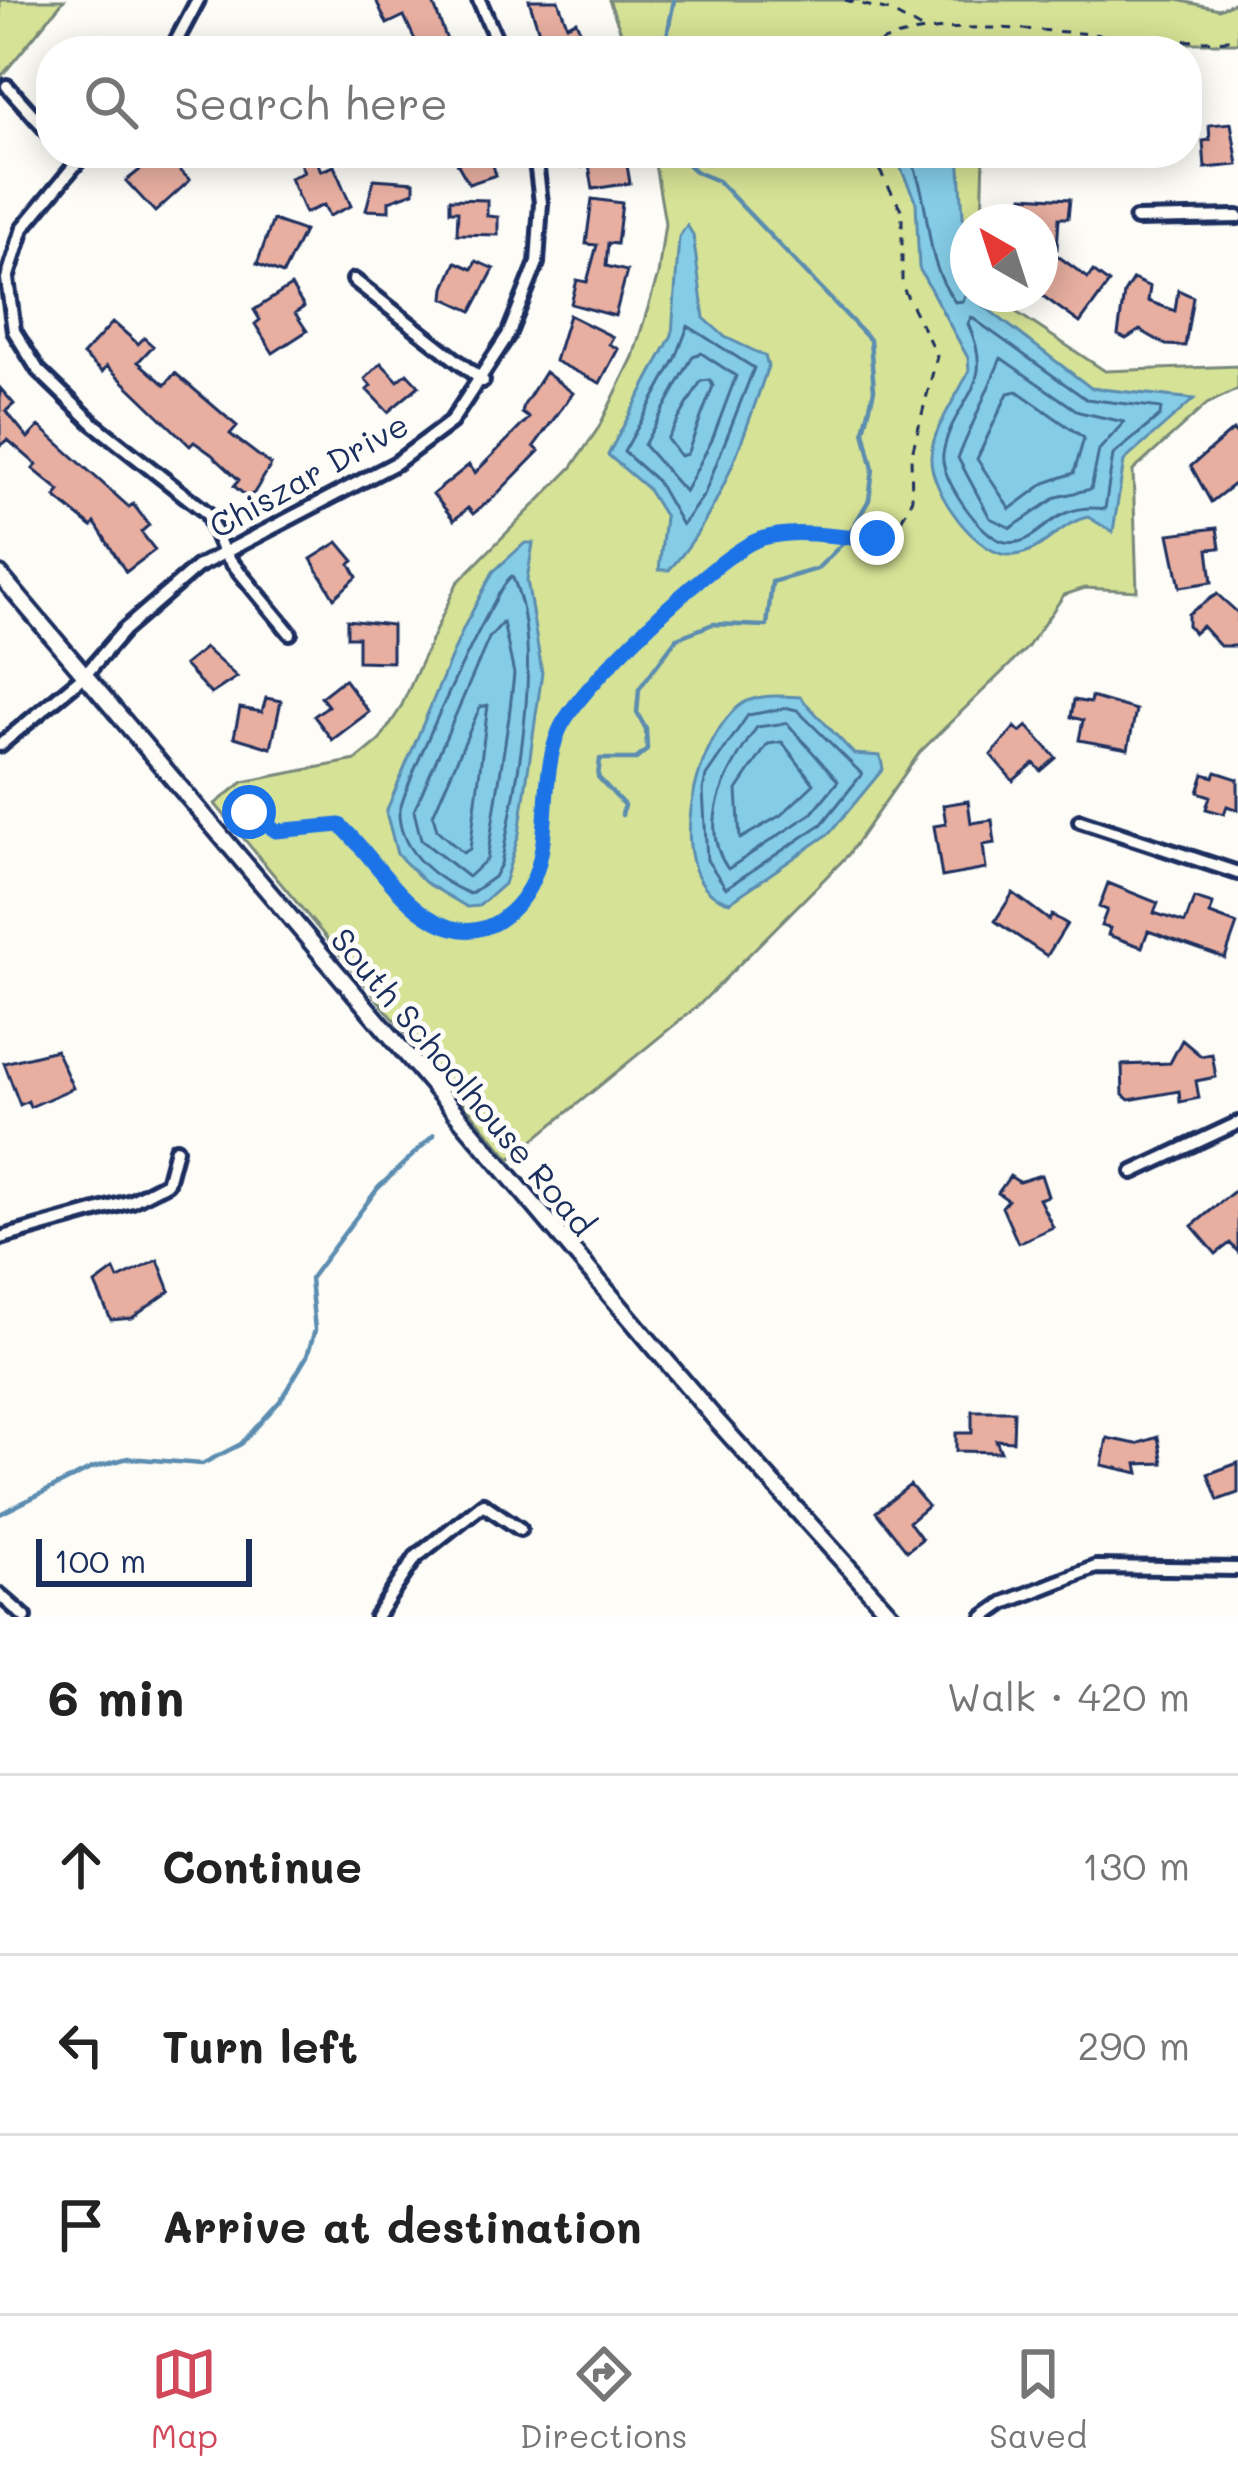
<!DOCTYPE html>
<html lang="en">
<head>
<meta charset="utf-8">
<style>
  :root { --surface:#fff; --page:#f6f6f6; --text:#222; --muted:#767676; --line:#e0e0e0; --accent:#d1495b }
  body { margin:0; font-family:Mali,sans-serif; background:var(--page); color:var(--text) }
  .compass { position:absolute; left:950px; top:204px; width:108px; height:108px; border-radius:50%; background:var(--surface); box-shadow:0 6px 30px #0003; rotate:321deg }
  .scale { position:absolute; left:36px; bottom:30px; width:216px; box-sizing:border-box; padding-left:12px; border:6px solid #1b2f5e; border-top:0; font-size:33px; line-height:42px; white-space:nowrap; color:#1b2f5e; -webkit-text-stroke:9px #fdfcf7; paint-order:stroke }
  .stop { position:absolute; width:36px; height:36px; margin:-27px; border:9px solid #1a73e8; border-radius:50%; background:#fff }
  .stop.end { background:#1a73e8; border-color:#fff; box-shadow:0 3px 12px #0008 }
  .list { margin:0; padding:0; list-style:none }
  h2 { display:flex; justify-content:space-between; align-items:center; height:156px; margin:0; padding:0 48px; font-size:51px }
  h2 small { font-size:39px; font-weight:400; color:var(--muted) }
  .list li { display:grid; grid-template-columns:78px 1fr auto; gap:36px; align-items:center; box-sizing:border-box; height:180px; padding:0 48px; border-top:3px solid var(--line) }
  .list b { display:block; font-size:45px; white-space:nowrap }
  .list em { font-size:39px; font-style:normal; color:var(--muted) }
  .icon { flex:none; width:66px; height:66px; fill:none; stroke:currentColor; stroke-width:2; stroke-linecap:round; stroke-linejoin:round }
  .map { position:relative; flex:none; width:1238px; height:1617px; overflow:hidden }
  .search { position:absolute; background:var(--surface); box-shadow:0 6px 30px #0003; left:36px; right:36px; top:36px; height:132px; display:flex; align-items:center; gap:30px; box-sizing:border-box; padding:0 42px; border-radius:48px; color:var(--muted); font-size:45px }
  .sheet { height:696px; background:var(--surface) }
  nav { display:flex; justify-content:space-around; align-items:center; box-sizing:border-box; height:168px; border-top:3px solid var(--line); background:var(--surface); font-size:33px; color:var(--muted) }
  nav a { display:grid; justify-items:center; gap:6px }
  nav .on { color:var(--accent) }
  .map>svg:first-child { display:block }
</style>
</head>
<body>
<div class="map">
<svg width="1238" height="1617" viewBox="0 0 1238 1617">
  <rect width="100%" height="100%" fill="#fdfcf7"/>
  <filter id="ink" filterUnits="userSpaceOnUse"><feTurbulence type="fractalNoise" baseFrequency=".00833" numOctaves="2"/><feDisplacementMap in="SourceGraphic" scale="24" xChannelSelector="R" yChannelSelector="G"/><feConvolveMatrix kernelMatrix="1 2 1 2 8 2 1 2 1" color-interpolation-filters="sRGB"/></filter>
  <g filter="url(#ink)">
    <!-- green -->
    <path fill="#d6e295" stroke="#78887a" stroke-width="3" d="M 0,0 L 64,0 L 0,78 Z
      M 609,0 L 1177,0 L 1219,9 L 1238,1 L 1238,43 L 1139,43 L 1101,51 L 628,51 Z
      M 653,153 L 984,153 L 982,222 L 968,222 L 968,294 L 989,294 L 1105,371 L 1238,366 L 1238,389 L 1207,404 L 1133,471 L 1137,591 L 1085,588 L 1064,595 L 1027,648 L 920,752 L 848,855 L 700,1004 L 510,1159 L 215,804 L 243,782 L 356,760 L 379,741 L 400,709 L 457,583 L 572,467 L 599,427 L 633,357 L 658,275 L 665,223 Z"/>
    <!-- water -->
    <path fill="#85cce7" stroke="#5b8db0" stroke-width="3" d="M 894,153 L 959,153 L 968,294 L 1091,388 L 1194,399 L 1124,461 L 1113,532 L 1088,517 C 1059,523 1045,551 1015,555 C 978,560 929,490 931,456 C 932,430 958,395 969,371 L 968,358 L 919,268 L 916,202 Z
      M 687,225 L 693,235 L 704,318 L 725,337 L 765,356 L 768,366 C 744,436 720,515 669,570 L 659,570 L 665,517 L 647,488 L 608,455 L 672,335 L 679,237 Z
      M 525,543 L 533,543 L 527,580 L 542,673 L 519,834 L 504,884 L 479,906 L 467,907 L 425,882 L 397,854 L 386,812 L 464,627 L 493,572 Z
      M 800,697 L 854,754 L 880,756 L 883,769 L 830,833 L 730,902 C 657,885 695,731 745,702 C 760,694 783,696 800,697 Z"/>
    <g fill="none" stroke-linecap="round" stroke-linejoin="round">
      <!-- shore -->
      <path stroke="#456e95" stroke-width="3" d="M 908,153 C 936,210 919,253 955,302 L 963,301 L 968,287
        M 971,317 L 1086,399 L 1161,408 L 1160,416 L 1113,455 L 1105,509 C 1046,501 1043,548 1005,542 C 982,539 939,477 943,454 C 952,398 999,390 968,324 Z
        M 688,326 L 754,368 L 704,495 L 682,525 L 657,481 L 624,452 L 676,358 Z
        M 701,353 L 736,376 L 712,440 L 685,492 L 644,445 L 693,356 Z
        M 1001,358 L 1079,412 L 1124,422 L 1099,450 L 1091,489 L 1057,497 L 1011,528 L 990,518 L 958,458 Z
        M 710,380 L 713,386 L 687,454 L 680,456 L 667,439 L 701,381 Z
        M 1017,391 L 1084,438 L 1074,473 L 1045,483 L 1010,509 L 977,459 L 1008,393 Z
        M 512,576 C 546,648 516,787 501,864 L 494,877 L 470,894 C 437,880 402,854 399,816 C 397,798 498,581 512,576 Z
        M 503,622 L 514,674 L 509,717 L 487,859 L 468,877 L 421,840 L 414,811 L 489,638 Z
        M 488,705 L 470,849 L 463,853 L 437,830 L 433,815 L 480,707 Z
        M 788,708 L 797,710 L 862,774 L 822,824 L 726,888 L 707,860 L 703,790 L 706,776 L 748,715 Z
        M 787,723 L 838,781 L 812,813 L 728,869 C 695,822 730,766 757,727 Z
        M 782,742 L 814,784 L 781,815 L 740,839 L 737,790 L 768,744 Z"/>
      <!-- stream -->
      <path stroke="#5b8db0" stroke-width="4.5" d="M 664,51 L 674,0
        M 676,153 L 696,172 L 718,181 L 870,340 L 874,390 L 864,431 L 873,469 L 869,500 L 852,529
        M 622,815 L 624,805 L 598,777 L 600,759 L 636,759 L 647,750 L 646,729 L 637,713 L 639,689 L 677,638 L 713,624 L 767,626 L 772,582 L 817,569 L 844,542
        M 0,1514 L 92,1468 L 128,1458 L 202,1464 L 241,1444 L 280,1401 L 307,1356 L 315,1330 L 310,1279 L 378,1188 L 434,1135"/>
    </g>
    <!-- building -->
    <path fill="#e8afa1" stroke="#1b2f5e" stroke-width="3" d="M 376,0 L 432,0 L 451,51 L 420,51 L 404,16 L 387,24 Z
      M 529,0 L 558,0 L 567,25 L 576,21 L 589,51 L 545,51 Z
      M 1231,123 L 1238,165 L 1205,168 L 1203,141 L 1210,140 L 1209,125 Z
      M 161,153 L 190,180 L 155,212 L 126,181 Z
      M 460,153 L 489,153 L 496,175 L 469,184 L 457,163 L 463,161 Z
      M 579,153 L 625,153 L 630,183 L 593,189 L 589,165 L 582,167 Z
      M 314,154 L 321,171 L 334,166 L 351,206 L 329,216 L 324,205 L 305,213 L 290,178 L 304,172 L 299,161 Z
      M 374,179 L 414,182 L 414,192 L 389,201 L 389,211 L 366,210 Z
      M 1023,196 L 1070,199 L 1068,218 L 1059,218 L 1057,249 L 1040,248 L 1040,222 L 1012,222 L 1013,205 L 1022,205 Z
      M 450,199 L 487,200 L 487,216 L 498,217 L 498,235 L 457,234 L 458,211 L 450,211 Z
      M 592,199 L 622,203 L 617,244 L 608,243 L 606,266 L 627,271 L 615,316 L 571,304 L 577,280 L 587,282 L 597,245 L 586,244 Z
      M 273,220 L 304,231 L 283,274 L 257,264 Z
      M 1055,254 L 1088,278 L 1093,271 L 1109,283 L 1080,323 L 1040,294 L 1040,275 Z
      M 476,261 L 494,269 L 472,311 L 444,298 L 445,288 L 456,262 L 472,269 Z
      M 1133,279 L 1150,287 L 1148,301 L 1175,311 L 1178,290 L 1193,297 L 1185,346 L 1166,345 L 1140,330 L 1126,339 L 1118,335 L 1124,293 Z
      M 291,286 L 304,307 L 295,313 L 307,331 L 273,353 L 255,324 L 260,320 L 254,310 Z
      M 569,315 L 613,337 L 609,344 L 618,349 L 600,383 L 555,361 Z
      M 113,322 L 138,344 L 144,338 L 153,346 L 138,362 L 165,385 L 175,373 L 237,426 L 230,434 L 271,465 L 254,493 L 247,497 L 234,486 L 239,480 L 211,454 L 194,442 L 190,446 L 107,366 L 102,372 L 83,355 Z
      M 381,363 L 398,381 L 407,373 L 419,386 L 388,412 L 367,390 L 371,386 L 365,379 Z
      M 545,372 L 573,393 L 534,446 L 539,451 L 494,497 L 473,514 L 468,508 L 454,520 L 433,494 L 469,465 L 475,473 L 529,418 L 522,413 L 524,405 Z
      M 0,388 L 14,404 L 6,411 L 28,438 L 39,426 L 129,507 L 133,504 L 149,525 L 141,532 L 155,550 L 126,572 L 95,523 L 92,527 L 55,497 L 60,491 L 33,469 L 37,465 L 8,440 L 0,446 Z
      M 1233,430 L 1238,437 L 1238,481 L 1211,502 L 1191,466 Z
      M 1217,528 L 1220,548 L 1208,549 L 1212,582 L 1180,587 L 1169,534 Z
      M 338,542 L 354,561 L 350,564 L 357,577 L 334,598 L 311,559 Z
      M 1217,594 L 1238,613 L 1238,646 L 1220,646 L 1202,626 L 1194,633 L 1188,626 L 1188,614 Z
      M 347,620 L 392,625 L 392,662 L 358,661 L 358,637 L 347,637 Z
      M 205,648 L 237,677 L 211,694 L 184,665 Z
      M 344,679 L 369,712 L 332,740 L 314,716 L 328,706 L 321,697 Z
      M 1091,697 L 1136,710 L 1128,749 L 1079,740 L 1083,720 L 1071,717 L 1074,700 L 1090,703 Z
      M 266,698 L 281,701 L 271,748 L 234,737 L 240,708 L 262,712 Z
      M 1027,726 L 1056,758 L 1041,771 L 1034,763 L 1013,781 L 991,755 L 1015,727 L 1020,732 Z
      M 1216,772 L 1238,779 L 1238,810 L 1227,806 L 1224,814 L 1206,809 L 1210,796 L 1198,792 L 1204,774 L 1214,777 Z
      M 968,801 L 971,823 L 992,820 L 995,843 L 983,845 L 986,869 L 942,877 L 934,826 L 946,824 L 943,805 Z
      M 1108,883 L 1158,903 L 1154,913 L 1185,923 L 1194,898 L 1213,904 L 1210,914 L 1237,924 L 1225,958 L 1148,931 L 1142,947 L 1108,935 L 1110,928 L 1101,926 L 1107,910 L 1099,907 Z
      M 1013,893 L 1049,920 L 1052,915 L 1067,924 L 1047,956 L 995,921 Z
      M 1182,1040 L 1201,1056 L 1212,1054 L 1216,1077 L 1196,1081 L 1199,1098 L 1180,1102 L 1179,1091 L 1129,1100 L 1123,1095 L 1122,1065 L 1170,1063 Z
      M 56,1050 L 73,1088 L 30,1107 L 28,1101 L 20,1105 L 4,1063 Z
      M 1041,1175 L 1048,1196 L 1039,1199 L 1053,1227 L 1018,1243 L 1002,1207 L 1008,1200 L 998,1193 L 1010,1176 L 1019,1182 Z
      M 1238,1188 L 1238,1252 L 1230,1243 L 1216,1254 L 1192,1226 Z
      M 158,1260 L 170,1291 L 132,1318 L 111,1320 L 95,1284 L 114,1270 L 118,1279 Z
      M 972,1411 L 1014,1411 L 1013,1441 L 996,1440 L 1001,1452 L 956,1451 L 956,1433 L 972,1433 Z
      M 1158,1437 L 1163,1463 L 1137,1464 L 1139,1473 L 1102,1465 L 1107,1438 L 1136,1444 Z
      M 1238,1463 L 1238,1493 L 1218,1500 L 1208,1474 Z
      M 910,1485 L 928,1506 L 909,1522 L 922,1539 L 907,1551 L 876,1512 Z"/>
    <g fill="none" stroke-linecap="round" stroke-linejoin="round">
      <!-- minor casing -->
      <g stroke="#1b2f5e" stroke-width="20">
        <path id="minor" d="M 479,0 L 501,51
          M 171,51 L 198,0
          M 7,86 L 51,135
          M 85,153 L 23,228 L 7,279 L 14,331 L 38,370 L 94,424 L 207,513 L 224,553 L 290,633
          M 1136,219 L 1238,217
          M 354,280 L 483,381
          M 0,745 L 85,675 L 124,630 L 197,567 L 396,463 L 451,422 L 508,335 L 537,263 L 541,203 L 535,153
          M 1080,821 L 1238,873
          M 1133,1172 L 1238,1123
          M 0,1238 L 132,1201 L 167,1183 L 176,1149
          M 0,1595 L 25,1617
          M 376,1617 L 416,1557 L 483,1504 L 520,1529
          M 984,1617 L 1004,1603 L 1096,1567 L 1238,1569"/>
      </g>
      <!-- tertiary casing -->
      <g stroke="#1b2f5e" stroke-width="22">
        <path id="tertiary" d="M 0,575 L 717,1421 L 893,1617"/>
      </g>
      <!-- path -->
      <path stroke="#1b2f5e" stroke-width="3" stroke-dasharray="9 9" stroke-linecap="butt" d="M 845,0 L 889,11 L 921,29
        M 864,51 C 940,0 1143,51 1238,39
        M 249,812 L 276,831 L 340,825 L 388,880 L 431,917 L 470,930 L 499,921 L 526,897 L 540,870 L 559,732 L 578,699 L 640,634 L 733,551 L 756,540 L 801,530 L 877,538 L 902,519 L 912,498 L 911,457 L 937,356 L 902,286 L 902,211 L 870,153"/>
      <!-- minor -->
      <use href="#minor" stroke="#fdfcf7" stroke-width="10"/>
      <!-- tertiary -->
      <use href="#tertiary" stroke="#fdfcf7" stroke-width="14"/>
    </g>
  </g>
  <g fill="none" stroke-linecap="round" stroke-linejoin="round" filter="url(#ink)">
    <!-- route -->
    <path stroke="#1a73e8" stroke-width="15" d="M 249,812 L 276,831 L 340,825 C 377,859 407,921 462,930 C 477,932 493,926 504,917 C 564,870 533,794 559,731 C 576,689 718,553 760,539 C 802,526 836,540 877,538"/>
  </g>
  <g text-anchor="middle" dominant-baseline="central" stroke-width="10" stroke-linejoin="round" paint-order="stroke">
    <!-- street labels -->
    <g font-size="33" fill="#1b2f5e" stroke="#fdfcf7">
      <text transform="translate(308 474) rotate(-29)">Chiszar Drive</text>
      <text transform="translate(464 1081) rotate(50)">South Schoolhouse Road</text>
    </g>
  </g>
</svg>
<svg class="compass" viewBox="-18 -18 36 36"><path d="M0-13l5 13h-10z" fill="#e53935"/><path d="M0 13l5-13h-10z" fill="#767676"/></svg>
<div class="scale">100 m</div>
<div class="stop" style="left:249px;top:812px"></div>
<div class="stop end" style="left:877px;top:538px"></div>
<div class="search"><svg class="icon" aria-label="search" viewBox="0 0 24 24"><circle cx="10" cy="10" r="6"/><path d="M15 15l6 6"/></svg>Search here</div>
</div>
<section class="sheet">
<h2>6 min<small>Walk · 420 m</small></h2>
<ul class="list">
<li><svg class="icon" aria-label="ahead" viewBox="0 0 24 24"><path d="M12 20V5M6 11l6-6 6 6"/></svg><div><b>Continue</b></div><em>130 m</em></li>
<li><svg class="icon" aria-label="left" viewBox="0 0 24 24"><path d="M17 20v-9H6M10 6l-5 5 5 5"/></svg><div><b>Turn left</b></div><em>290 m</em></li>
<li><svg class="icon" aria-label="arrive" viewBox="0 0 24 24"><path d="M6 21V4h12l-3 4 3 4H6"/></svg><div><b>Arrive at destination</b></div></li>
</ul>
</section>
<nav>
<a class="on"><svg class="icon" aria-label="map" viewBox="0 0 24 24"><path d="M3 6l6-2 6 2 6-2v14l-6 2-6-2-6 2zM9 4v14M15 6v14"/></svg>Map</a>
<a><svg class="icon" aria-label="directions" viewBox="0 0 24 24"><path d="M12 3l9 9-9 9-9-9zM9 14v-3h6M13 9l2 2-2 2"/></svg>Directions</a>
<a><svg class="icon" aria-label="saved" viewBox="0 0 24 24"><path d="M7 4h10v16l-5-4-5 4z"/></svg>Saved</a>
</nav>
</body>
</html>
